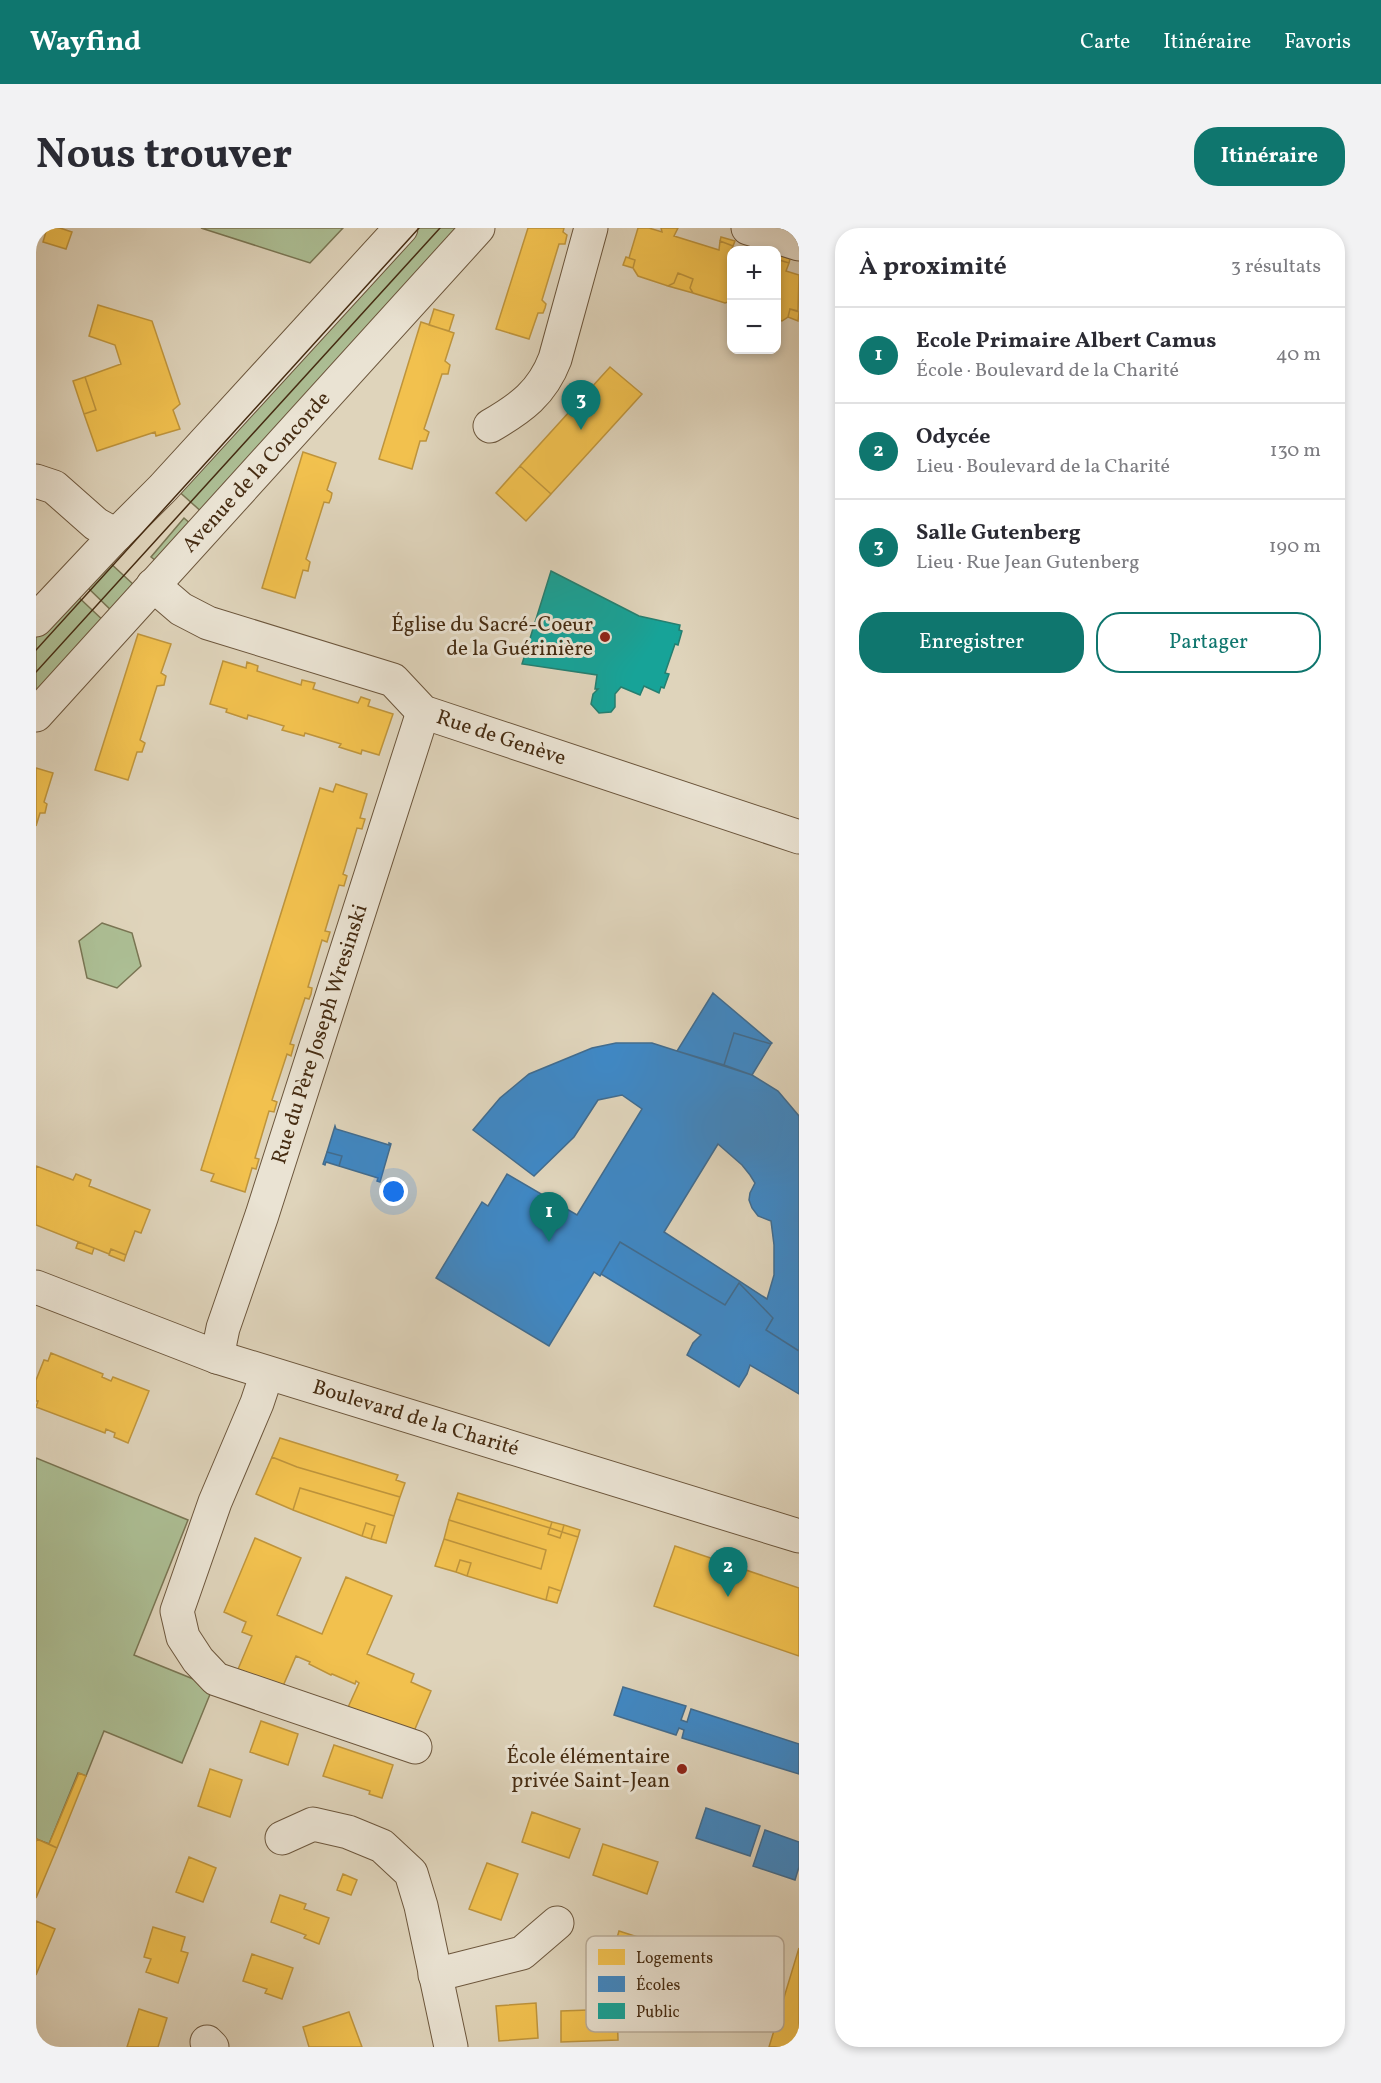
<!DOCTYPE html>
<html lang="fr">
<head>
<meta charset="utf-8">
<style>
  :root { --surface:#fff; --page:#f2f2f3; --text:#2b2b33; --muted:#7c7c81; --line:#e1e1e2; --accent:#0f766e }
  body { margin:0; font-family:Vollkorn,serif; background:var(--page); color:var(--text) }
  .controls { position:absolute; right:18px; top:18px; display:grid; overflow:hidden; border-radius:12px; box-shadow:0 3px 9px #0003 }
  .controls button { width:54px; height:54px; display:grid; place-items:center; padding:0; border:0; border-bottom:2px solid var(--line); background:var(--surface); color:var(--text); font:30px sans-serif }
  .you { position:absolute; left:358px; top:964px; width:21px; height:21px; margin:-15px; border:4px solid #fff; border-radius:50%; background:#1a73e8; box-shadow:0 0 0 9px #1a73e833 }
  .badge { display:grid; place-items:center; width:39px; height:39px; border-radius:50%; background:var(--accent); color:#fff; font-size:20px; font-weight:700 }
  .pin { position:absolute; translate:-50% -50px; filter:drop-shadow(0 2px 3px #0008) }
  .pin::after { content:''; position:absolute; top:32px; width:21px; height:18px; background:inherit; clip-path:polygon(0 0,100% 0,50% 100%) }
  .list { margin:0; padding:0; list-style:none }
  h2 { display:flex; justify-content:space-between; align-items:center; height:78px; margin:0; padding:0 24px; font-size:26px }
  h2 small { font-size:20px; font-weight:400; color:var(--muted) }
  .list li { display:grid; grid-template-columns:39px 1fr auto; gap:18px; align-items:center; box-sizing:border-box; height:96px; padding:0 24px; border-top:2px solid var(--line) }
  .list b { display:block; font-size:22px; white-space:nowrap }
  .list p { margin:0; font-size:20px; white-space:nowrap; color:var(--muted) }
  .list em { font-size:20px; font-style:normal; color:var(--muted) }
  .actions { display:flex; gap:12px; padding:18px 24px }
  .actions a { flex:1; padding:14px 0; border:2px solid var(--accent); border-radius:24px; text-align:center; font-size:21px; color:var(--accent) }
  .actions .main { background:var(--accent); color:#fff }
  .map { position:relative; flex:none; width:763px; height:1819px; overflow:hidden; border-radius:24px }
  header { display:flex; align-items:center; gap:36px; box-sizing:border-box; height:84px; padding:0 30px; background:var(--accent); color:#fff }
  header strong { font-size:28px }
  nav { display:flex; gap:33px; margin-inline-start:auto; font-size:21px }
  .intro { display:flex; align-items:center; justify-content:space-between; box-sizing:border-box; height:144px; padding:0 36px }
  h1 { margin:0; font-size:42px }
  .button { padding:15px 27px; border-radius:24px; background:var(--accent); color:#fff; font-size:21px; font-weight:700 }
  main { display:flex; gap:36px; padding:0 36px }
  aside { flex:1; background:var(--surface); border-radius:24px; box-shadow:0 3px 9px #0003 }
  .map>svg:first-child { display:block }
</style>
</head>
<body>
<header>
<strong>Wayfind</strong>
<nav><a>Carte</a><a>Itinéraire</a><a>Favoris</a></nav>
</header>
<div class="intro"><h1>Nous trouver</h1><a class="button">Itinéraire</a></div>
<main>
<div class="map">
<svg width="763" height="1819" viewBox="0 0 763 1819">
  <rect width="100%" height="100%" fill="#dfd4bb"/>
  <filter id="stains"><feTurbulence type="fractalNoise" baseFrequency=".00333" numOctaves="4"/><feColorMatrix values="0 0 0 0 .2 0 0 0 0 .09 0 0 0 0 .02 0 0 0 .5 -.17"/></filter>
  <radialGradient id="worn" r=".72"><stop offset=".6" stop-color="#630" stop-opacity="0"/><stop offset="1" stop-color="#630" stop-opacity=".3"/></radialGradient>
  <!-- green -->
  <path fill="#acbe94" stroke="#797553" stroke-width="1.5" d="M 165,0 L 307,0 L 274,35 Z
    M 378,0 L 429,0 L 168,286 L 139,260 Z
    M 148,290 L 157,298 L 119,332 L 115,329 Z
    M 72,333 L 98,357 L 78,385 L 47,355 Z
    M 37,364 L 71,396 L 0,472 L 0,403 Z
    M 66,695 L 96,705 L 105,738 L 81,760 L 51,750 L 43,713 Z
    M 0,1230 L 152,1292 L 98,1427 L 177,1459 L 146,1535 L 68,1503 L 50,1548 L 42,1545 L 13,1616 L 0,1611 Z"/>
  <!-- homes -->
  <path fill="#f2c14e" stroke="#be943c" stroke-width="1.5" d="M 11,0 L 24,0 L 36,4 L 30,21 L 7,14 Z
    M 492,0 L 528,0 L 527,4 L 531,7 L 529,16 L 523,16 L 506,72 L 510,76 L 509,80 L 507,85 L 502,85 L 493,111 L 460,101 Z
    M 602,0 L 613,0 L 626,4 L 625,0 L 642,0 L 638,8 L 683,22 L 684,13 L 697,18 L 694,25 L 696,26 L 695,73 L 689,75 L 657,65 L 654,60 L 657,51 L 642,45 L 638,55 L 632,58 L 602,48 L 597,40 L 599,32 L 593,30 Z
    M 685,9 L 699,13 L 697,18 L 684,13 Z
    M 740,26 L 754,31 L 753,35 L 740,31 Z
    M 590,29 L 599,32 L 597,40 L 587,37 Z
    M 740,31 L 753,35 L 750,43 L 763,47 L 762,83 L 754,81 L 752,89 L 746,93 L 740,91 Z
    M 642,45 L 657,51 L 654,60 L 657,65 L 632,58 L 638,55 Z
    M 62,77 L 116,93 L 144,176 L 137,182 L 144,201 L 120,208 L 119,204 L 61,223 L 48,186 L 60,182 L 49,149 L 85,136 L 79,117 L 53,108 Z
    M 398,81 L 418,87 L 413,103 L 393,97 Z
    M 754,81 L 763,84 L 762,93 L 752,89 Z
    M 385,94 L 418,105 L 409,133 L 414,137 L 412,146 L 406,146 L 388,201 L 393,204 L 390,213 L 384,213 L 376,241 L 343,231 Z
    M 574,139 L 606,166 L 515,266 L 484,238 Z
    M 49,149 L 60,182 L 48,186 L 37,153 Z
    M 267,224 L 300,235 L 291,262 L 296,265 L 295,270 L 293,275 L 288,274 L 270,331 L 274,334 L 272,343 L 267,342 L 259,370 L 226,360 Z
    M 484,238 L 515,266 L 490,293 L 460,265 Z
    M 102,406 L 135,416 L 125,445 L 130,448 L 128,457 L 121,458 L 104,512 L 109,515 L 106,524 L 101,524 L 92,552 L 59,542 Z
    M 187,433 L 210,440 L 211,434 L 222,438 L 221,443 L 265,457 L 266,452 L 279,455 L 277,461 L 322,475 L 325,469 L 334,472 L 332,478 L 357,486 L 343,527 L 326,522 L 325,526 L 303,519 L 305,516 L 269,505 L 268,508 L 246,502 L 248,498 L 212,487 L 211,491 L 190,484 L 191,481 L 174,476 Z
    M 0,540 L 17,545 L 8,574 L 11,576 L 9,585 L 4,585 L 0,598 Z
    M 300,556 L 331,566 L 324,590 L 329,591 L 326,601 L 321,600 L 307,646 L 311,648 L 308,658 L 303,657 L 289,703 L 294,704 L 291,714 L 286,712 L 272,759 L 276,760 L 275,766 L 273,771 L 269,770 L 254,816 L 258,817 L 255,828 L 251,826 L 236,872 L 241,874 L 238,884 L 233,883 L 219,930 L 223,931 L 220,941 L 216,940 L 209,964 L 175,953 L 178,946 L 165,942 L 284,560 L 297,564 Z
    M 0,938 L 37,952 L 40,946 L 55,952 L 53,958 L 114,982 L 105,1005 L 99,1003 L 90,1027 L 75,1021 L 73,1026 L 0,997 Z
    M 42,1014 L 58,1020 L 56,1026 L 40,1020 Z
    M 75,1021 L 90,1027 L 88,1033 L 73,1027 Z
    M 15,1125 L 67,1146 L 66,1149 L 75,1153 L 77,1149 L 113,1163 L 92,1215 L 78,1209 L 79,1205 L 70,1201 L 69,1205 L 0,1179 L 2,1173 L 0,1173 L 0,1152 L 8,1132 L 12,1133 Z
    M 244,1210 L 362,1247 L 360,1252 L 369,1255 L 364,1269 L 261,1239 L 236,1229 Z
    M 236,1229 L 261,1239 L 364,1269 L 358,1288 L 264,1260 L 257,1282 L 220,1266 Z
    M 264,1260 L 358,1288 L 350,1315 L 335,1311 L 339,1298 L 330,1295 L 326,1308 L 257,1282 Z
    M 422,1265 L 516,1294 L 514,1300 L 420,1271 Z
    M 420,1271 L 514,1300 L 512,1306 L 524,1310 L 526,1304 L 542,1309 L 525,1363 L 513,1359 L 510,1372 L 431,1348 L 435,1335 L 424,1332 L 420,1344 L 399,1338 L 408,1311 L 505,1341 L 510,1322 L 413,1292 Z
    M 413,1292 L 510,1322 L 505,1341 L 408,1311 Z
    M 516,1294 L 528,1297 L 526,1304 L 514,1300 Z
    M 330,1295 L 339,1298 L 335,1311 L 326,1308 Z
    M 528,1297 L 544,1302 L 542,1309 L 526,1304 Z
    M 514,1300 L 526,1304 L 524,1310 L 512,1306 Z
    M 219,1310 L 265,1330 L 241,1387 L 286,1406 L 310,1349 L 356,1368 L 331,1426 L 378,1446 L 375,1454 L 395,1463 L 376,1508 L 309,1486 L 323,1455 L 320,1453 L 319,1456 L 296,1446 L 295,1447 L 273,1436 L 274,1434 L 260,1428 L 244,1465 L 200,1446 L 216,1408 L 206,1404 L 210,1394 L 188,1384 Z
    M 639,1318 L 763,1360 L 763,1428 L 618,1378 Z
    M 424,1332 L 435,1335 L 431,1348 L 420,1344 Z
    M 513,1359 L 525,1363 L 521,1375 L 510,1372 Z
    M 225,1493 L 262,1506 L 252,1537 L 214,1524 Z
    M 298,1517 L 357,1537 L 346,1570 L 333,1566 L 334,1563 L 287,1548 Z
    M 174,1541 L 206,1552 L 194,1589 L 162,1578 Z
    M 43,1545 L 50,1548 L 21,1620 L 13,1616 Z
    M 496,1584 L 544,1601 L 533,1630 L 486,1614 Z
    M 1,1611 L 21,1620 L 0,1670 L 0,1614 Z
    M 567,1616 L 622,1634 L 611,1666 L 557,1647 Z
    M 153,1629 L 180,1640 L 167,1674 L 140,1664 Z
    M 451,1635 L 482,1646 L 465,1692 L 433,1681 Z
    M 307,1646 L 321,1652 L 315,1667 L 301,1662 Z
    M 244,1667 L 270,1676 L 268,1681 L 293,1690 L 283,1716 L 268,1710 L 270,1707 L 235,1694 Z
    M 0,1693 L 19,1701 L 0,1747 Z
    M 117,1699 L 149,1709 L 145,1723 L 152,1725 L 142,1755 L 110,1744 L 115,1731 L 108,1729 Z
    M 583,1703 L 608,1711 L 593,1767 L 562,1757 L 565,1745 L 570,1747 Z
    M 763,1720 L 763,1819 L 733,1819 Z
    M 216,1726 L 257,1740 L 246,1771 L 229,1765 L 231,1761 L 207,1753 Z
    M 500,1775 L 502,1810 L 463,1813 L 460,1778 Z
    M 103,1781 L 131,1790 L 122,1819 L 91,1819 Z
    M 581,1781 L 582,1812 L 525,1814 L 525,1783 Z
    M 313,1784 L 326,1819 L 273,1819 L 267,1799 Z"/>
  <!-- schools -->
  <path fill="#3f88c5" stroke="#416c8f" stroke-width="1.5" fill-rule="evenodd" d="M 677,765 L 736,815 L 735,816 L 698,805 L 688,837 L 641,823 Z
    M 698,805 L 735,816 L 716,847 L 688,837 Z
    M 580,815 L 616,815 L 716,847 L 742,863 L 763,888 L 763,1123 L 730,1102 L 737,1090 L 703,1055 L 689,1077 L 584,1014 L 564,1048 L 558,1044 L 513,1118 L 400,1050 L 446,974 L 452,978 L 471,946 L 541,987 L 606,881 L 586,867 L 562,872 L 538,909 L 498,948 L 437,902 L 464,870 L 493,846 L 556,820 ZM 682,916 L 706,937 L 714,947 L 719,955 L 714,965 L 713,972 L 716,980 L 722,988 L 735,993 L 738,1017 L 738,1047 L 731,1071 L 628,1004 Z
    M 299,898 L 300,901 L 353,917 L 353,915 L 355,916 L 344,954 L 341,953 L 342,950 L 303,938 L 306,928 L 291,924 Z
    M 291,924 L 306,928 L 303,938 L 290,934 L 289,937 L 287,936 Z
    M 584,1014 L 689,1077 L 703,1055 L 737,1090 L 730,1102 L 763,1123 L 763,1166 L 714,1137 L 711,1146 L 703,1159 L 651,1127 L 657,1115 L 665,1107 L 565,1046 Z
    M 587,1459 L 650,1478 L 645,1492 L 651,1494 L 655,1481 L 763,1516 L 763,1546 L 646,1510 L 648,1502 L 643,1500 L 640,1507 L 578,1487 Z
    M 670,1580 L 724,1598 L 714,1628 L 660,1610 Z
    M 729,1602 L 763,1614 L 763,1639 L 759,1652 L 717,1638 Z"/>
  <!-- public -->
  <path fill="#17a398" stroke="#257f70" stroke-width="1.5" d="M 515,343 L 603,388 L 644,397 L 643,402 L 646,403 L 642,417 L 639,416 L 629,445 L 633,446 L 628,460 L 625,459 L 623,465 L 608,458 L 604,467 L 585,459 L 579,466 L 579,479 L 575,484 L 563,485 L 555,476 L 557,466 L 562,461 L 559,461 L 561,447 L 486,436 Z"/>
  <g fill="none" stroke-linecap="round" stroke-linejoin="round">
    <!-- minor casing -->
    <g stroke="#6c563c" stroke-width="35">
      <g id="minor">
        <path d="M 712,0 L 763,16"/>
        <path d="M 454,198 C 485,180 506,165 519,131 L 555,0"/>
        <path d="M 0,253 L 18,259 L 60,296 L 80,307"/>
        <path id="s1" d="M 117,357 L 145,381 L 172,395 L 357,452 L 387,484 L 763,609"/>
        <path d="M 0,392 L 80,307 L 127,260 L 365,0"/>
        <path id="s2" d="M 0,487 L 442,0"/>
        <path id="s3" d="M 0,1059 L 181,1129 L 763,1308"/>
        <path id="s4" d="M 181,1129 L 187,1100 L 226,987 L 387,484"/>
        <path d="M 231,1145 L 221,1175 L 179,1274 L 141,1383 L 147,1409 L 162,1432 L 180,1451 L 379,1519"/>
        <path d="M 246,1610 L 277,1596 L 312,1604 L 346,1618 L 375,1645 L 385,1678 L 415,1819"/>
        <path d="M 399,1747 L 486,1725 L 521,1695"/>
        <path d="M 171,1814 L 176,1819"/>
      </g>
    </g>
    <!-- minor -->
    <use href="#minor" stroke="#eae3d3" stroke-width="33"/>
    <!-- tram -->
    <path stroke="#462c12" stroke-width="1.5" d="M 0,422 L 383,0
      M 0,444 L 404,0"/>
  </g>
  <!-- markers -->
  <g fill="#8f2418" stroke="#eae3d3" stroke-width="2">
    <circle cx="569" cy="409" r="6"/>
    <circle cx="646" cy="1541" r="6"/>
  </g>
  <g text-anchor="middle" dominant-baseline="central" stroke-width="6" stroke-linejoin="round" paint-order="stroke">
    <!-- street labels -->
    <g font-size="21" fill="#462c12" stroke="#eae3d3">
      <text stroke="none"><textPath href="#s2" startOffset="328">Avenue de la Concorde</textPath></text>
      <text stroke="none"><textPath href="#s1" startOffset="387">Rue de Genève</textPath></text>
      <text stroke="none"><textPath href="#s4" startOffset="339">Rue du Père Joseph Wresinski</textPath></text>
      <text stroke="none"><textPath href="#s3" startOffset="402">Boulevard de la Charité</textPath></text>
    </g>
    <!-- poi labels -->
    <g font-size="21" fill="#462c12" stroke="#eae3d3" text-anchor="end">
      <text x="557" y="397">Église du Sacré-Coeur<tspan x="557" dy="24">de la Guérinière</tspan></text>
      <text x="634" y="1529">École élémentaire<tspan x="634" dy="24">privée Saint-Jean</tspan></text>
    </g>
  </g>
  <!-- legend -->
  <rect x="550" y="1708" width="198" height="96" rx="9" fill="#eae3d3" stroke="#b9ac99" stroke-width="1.5"/>
  <rect x="562" y="1721" width="27" height="16" fill="#f2c14e"/>
  <rect x="562" y="1748" width="27" height="16" fill="#3f88c5"/>
  <rect x="562" y="1775" width="27" height="16" fill="#17a398"/>
  <g font-size="16" fill="#462c12">
    <text x="600" y="1735">Logements</text>
    <text x="600" y="1762">Écoles</text>
    <text x="600" y="1789">Public</text>
  </g>
  <rect width="100%" height="100%" filter="url(#stains)"/>
  <rect width="100%" height="100%" fill="url(#worn)"/>
</svg>
<div class="controls">
<button>+</button>
<button>−</button>
</div>
<div class="you"></div>
<div class="pin badge" style="left:513px;top:1014px">1</div>
<div class="pin badge" style="left:692px;top:1369px">2</div>
<div class="pin badge" style="left:545px;top:202px">3</div>
</div>
<aside>
<h2>À proximité<small>3 résultats</small></h2>
<ul class="list">
<li><span class="badge">1</span><div><b>Ecole Primaire Albert Camus</b><p>École · Boulevard de la Charité</p></div><em>40 m</em></li>
<li><span class="badge">2</span><div><b>Odycée</b><p>Lieu · Boulevard de la Charité</p></div><em>130 m</em></li>
<li><span class="badge">3</span><div><b>Salle Gutenberg</b><p>Lieu · Rue Jean Gutenberg</p></div><em>190 m</em></li>
</ul>
<div class="actions"><a class="main">Enregistrer</a><a>Partager</a></div>
</aside>
</main>
</body>
</html>
